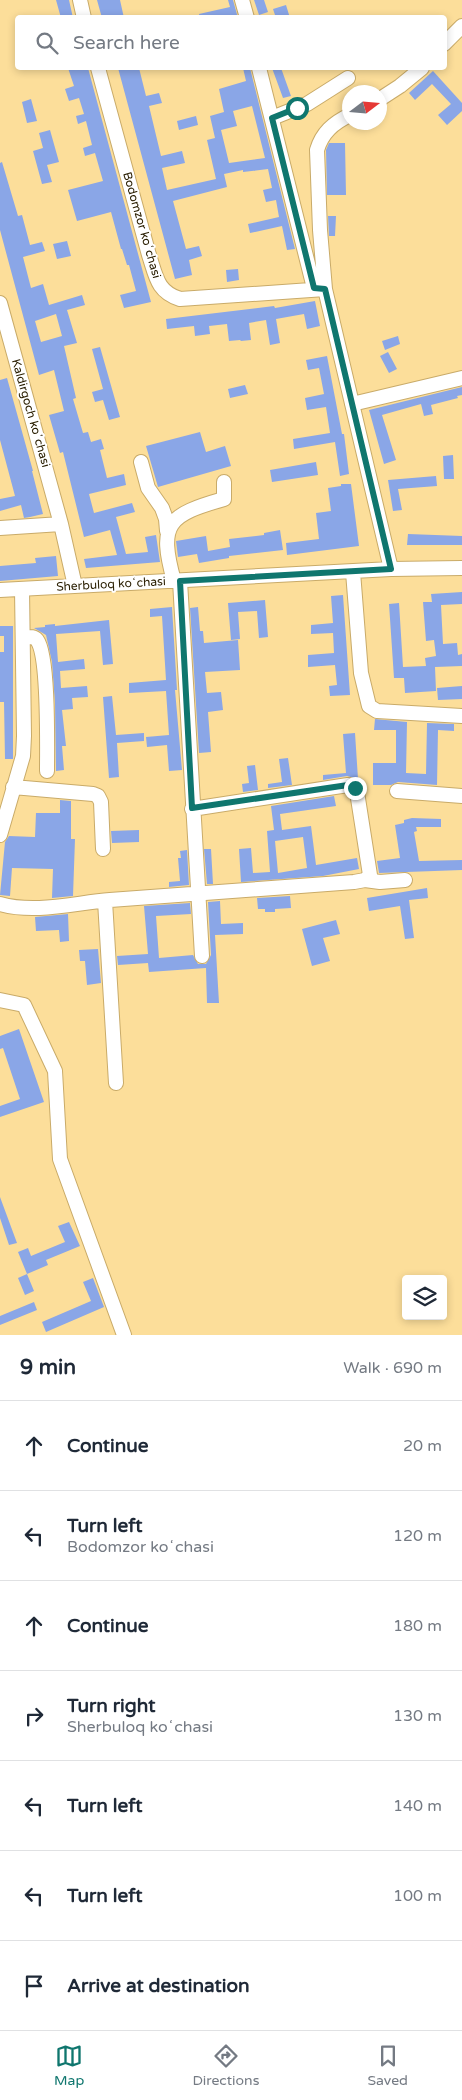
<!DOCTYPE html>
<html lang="en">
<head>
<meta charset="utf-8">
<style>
  :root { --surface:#fff; --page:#f6f6f7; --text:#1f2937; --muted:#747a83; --line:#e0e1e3; --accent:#0f766e }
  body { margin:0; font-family:"Varela Round",sans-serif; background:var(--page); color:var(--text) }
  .controls { position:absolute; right:15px; bottom:15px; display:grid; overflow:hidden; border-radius:5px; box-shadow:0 2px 8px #0003 }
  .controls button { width:45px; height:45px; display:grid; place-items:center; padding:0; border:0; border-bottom:1px solid var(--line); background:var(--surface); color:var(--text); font:25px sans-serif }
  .compass { position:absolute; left:342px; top:85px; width:45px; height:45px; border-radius:50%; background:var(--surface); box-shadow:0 2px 8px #0003; rotate:74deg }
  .stop { position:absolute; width:15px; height:15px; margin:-11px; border:4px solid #0f766e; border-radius:50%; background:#fff }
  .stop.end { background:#0f766e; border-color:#fff; box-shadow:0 1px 5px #0008 }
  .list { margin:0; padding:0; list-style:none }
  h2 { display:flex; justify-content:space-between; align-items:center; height:65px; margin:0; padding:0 20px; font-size:21px }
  h2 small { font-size:16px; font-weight:400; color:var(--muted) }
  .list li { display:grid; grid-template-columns:32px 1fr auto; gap:15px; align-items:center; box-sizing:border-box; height:90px; padding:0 20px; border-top:1px solid var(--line) }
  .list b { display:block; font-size:19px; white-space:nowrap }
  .list p { margin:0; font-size:16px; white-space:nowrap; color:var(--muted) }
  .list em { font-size:16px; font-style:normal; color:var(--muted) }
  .icon { flex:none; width:28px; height:28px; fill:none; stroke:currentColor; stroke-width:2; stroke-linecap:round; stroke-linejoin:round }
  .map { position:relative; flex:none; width:462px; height:1335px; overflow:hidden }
  .search { position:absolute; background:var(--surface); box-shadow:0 2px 8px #0003; left:15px; right:15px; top:15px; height:55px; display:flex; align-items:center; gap:12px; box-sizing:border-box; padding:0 18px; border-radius:5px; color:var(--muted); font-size:19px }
  .sheet { height:695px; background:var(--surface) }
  nav { display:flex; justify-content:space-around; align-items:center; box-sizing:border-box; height:70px; border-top:1px solid var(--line); background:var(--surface); font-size:14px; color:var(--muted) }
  nav a { display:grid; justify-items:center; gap:2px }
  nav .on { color:var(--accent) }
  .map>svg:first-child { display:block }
</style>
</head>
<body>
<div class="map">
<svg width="462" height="1335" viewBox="0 0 462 1335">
  <rect width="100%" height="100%" fill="#fcde9a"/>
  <!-- building -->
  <path fill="#8aa6e7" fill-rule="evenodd" d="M 56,0 L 69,0 L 73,18 L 61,18 Z
    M 97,0 L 120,0 L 124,18 L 102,18 Z
    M 228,0 L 233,0 L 238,18 L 200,18 L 199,14 L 230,7 Z
    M 254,0 L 264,0 L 268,12 L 259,15 Z
    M 286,5 L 290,18 L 276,18 L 273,9 Z
    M 68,68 L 88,68 L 151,302 L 124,308 L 120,295 L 136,291 L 129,265 L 127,265 L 122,249 L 121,249 L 111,212 L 77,221 L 68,190 L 103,181 L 95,153 L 85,156 L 83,148 L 92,145 L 86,121 L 78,124 L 76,116 L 84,114 L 79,98 L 69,101 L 65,89 L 74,86 Z
    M 118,68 L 139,68 L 146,96 L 159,93 L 162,103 L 149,106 L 161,156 L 182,151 L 185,163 L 162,168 L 167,190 L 216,179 L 207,140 L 215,138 L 210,116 L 224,112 L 219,89 L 246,81 L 243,68 L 250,68 L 295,249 L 287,250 L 282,226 L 250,233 L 248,224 L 279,217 L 276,200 L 266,202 L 263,190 L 272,188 L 268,169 L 243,172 L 243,170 L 224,174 L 227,187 L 173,201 L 186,249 L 199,246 L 202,256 L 189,260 L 192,275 L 175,279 ZM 252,106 L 265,158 L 229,163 L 221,130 L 237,126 L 233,111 Z
    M 272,68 L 281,68 L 291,96 L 283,98 Z
    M 433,71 L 462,103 L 462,111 L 447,125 L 438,115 L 451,104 L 432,84 L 415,100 L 409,93 Z
    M 31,99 L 37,121 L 27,123 L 22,102 Z
    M 196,116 L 198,125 L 179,130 L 177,121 Z
    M 50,130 L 59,162 L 47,165 L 52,182 L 42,184 L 33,151 L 43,148 L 39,133 Z
    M 329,143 L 345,143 L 346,195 L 327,195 L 326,150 Z
    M 2,162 L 18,216 L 22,215 L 30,245 L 42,242 L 45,251 L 23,257 L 31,288 L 43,284 L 49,305 L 82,295 L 85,305 L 67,310 L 77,343 L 64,346 L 76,398 L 73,399 L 83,433 L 88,432 L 91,442 L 101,439 L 104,449 L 100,450 L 107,478 L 124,474 L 126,485 L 89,494 L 94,513 L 132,503 L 135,512 L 116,517 L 126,554 L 148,552 L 145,537 L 156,535 L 160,562 L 86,568 L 84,559 L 117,555 L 110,530 L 84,537 L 63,452 L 60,453 L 49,415 L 64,411 L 54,370 L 39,375 L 0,230 L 0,163 ZM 56,314 L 62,336 L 41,342 L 35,321 Z
    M 328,216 L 336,216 L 335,236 L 329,236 Z
    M 67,241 L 71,256 L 57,259 L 53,244 Z
    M 238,269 L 239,280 L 227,282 L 226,270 Z
    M 315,301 L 320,326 L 307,329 L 304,314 L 276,319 L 280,343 L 270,345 L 266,320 L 249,323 L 251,340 L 241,341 L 240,340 L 229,341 L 227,324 L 209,326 L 210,334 L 195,336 L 194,326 L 167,329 L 166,319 L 274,306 L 275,308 Z
    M 398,336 L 400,344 L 385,350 L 382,341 Z
    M 100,347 L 120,417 L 109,420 L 103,400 L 95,402 L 92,392 L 103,389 L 92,349 Z
    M 388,352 L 397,369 L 389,373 L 380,356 Z
    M 327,356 L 342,434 L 344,434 L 349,474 L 340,476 L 335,442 L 294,449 L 293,439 L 330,433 L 326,407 L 307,410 L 305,398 L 324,394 L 319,368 L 308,370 L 306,360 Z
    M 7,378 L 33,471 L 32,471 L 43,514 L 30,517 L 24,518 L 21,505 L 0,511 L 0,499 L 15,496 L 0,440 L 0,380 Z
    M 245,385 L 248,394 L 230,398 L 228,389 Z
    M 462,387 L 462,395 L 457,396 L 458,398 L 431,405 L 433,414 L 424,416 L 421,404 L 382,415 L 396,460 L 384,464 L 369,410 Z
    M 200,432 L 206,452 L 225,446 L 231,466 L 158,487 L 146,446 Z
    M 453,455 L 454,479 L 444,479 L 443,456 Z
    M 316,462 L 318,475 L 272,482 L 270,470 Z
    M 436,476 L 437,486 L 398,489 L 402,510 L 393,511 L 388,480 Z
    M 341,484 L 351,484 L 359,546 L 287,555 L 286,543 L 319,539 L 316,513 L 331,511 L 328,488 L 341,486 Z
    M 280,530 L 283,550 L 229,556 L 229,558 L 199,563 L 197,554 L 178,557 L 176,541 L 206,536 L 208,551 L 230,547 L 229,539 L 264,535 L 264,533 Z
    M 408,534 L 462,536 L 462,545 L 407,545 Z
    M 56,556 L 58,576 L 0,581 L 0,566 L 36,563 L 35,558 Z
    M 462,592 L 462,604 L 441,605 L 443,644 L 457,643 L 458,655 L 462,654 L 462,666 L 435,667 L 436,691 L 405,693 L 404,678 L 394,678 L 389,604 L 399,603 L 403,667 L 426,666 L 425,658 L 436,656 L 434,640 L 426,641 L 423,602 L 432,602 L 431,594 Z
    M 343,595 L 350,695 L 330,696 L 329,686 L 337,685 L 335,665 L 308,667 L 308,655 L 334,653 L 333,633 L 311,634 L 311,625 L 333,623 L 331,596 Z
    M 265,600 L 268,637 L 259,638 L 257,611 L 238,612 L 240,639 L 231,640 L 228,603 Z
    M 172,607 L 177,690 L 175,690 L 182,770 L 169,771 L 167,745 L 147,747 L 146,737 L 169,735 L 166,691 L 129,693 L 129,683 L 166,680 L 162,616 L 150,617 L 150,609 Z
    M 198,607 L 200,631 L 203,631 L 204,643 L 238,640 L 240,670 L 205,672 L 207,693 L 221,692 L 223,710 L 208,712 L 211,752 L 199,753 L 190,608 Z
    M 109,620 L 113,664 L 103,665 L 100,631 L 56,634 L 58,662 L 84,659 L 85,669 L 60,671 L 61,688 L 87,686 L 88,697 L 72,698 L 73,709 L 62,710 L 66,746 L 62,746 L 64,770 L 56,771 L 55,703 L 52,662 L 46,635 L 34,628 L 45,627 L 45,625 L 55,624 L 55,626 Z
    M 0,626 L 13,626 L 13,759 L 5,759 L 4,702 L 0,702 L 0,652 L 4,652 L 4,636 L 0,636 Z
    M 462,686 L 462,699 L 438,700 L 437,688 Z
    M 112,696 L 116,735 L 144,733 L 144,741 L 117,743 L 119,777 L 109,778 L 103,697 Z
    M 375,719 L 407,722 L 406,773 L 426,774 L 427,723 L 454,724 L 454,731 L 438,730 L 437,785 L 398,782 L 391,785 L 373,785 L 373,763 L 396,763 L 396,730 L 374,730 Z
    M 355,733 L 358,779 L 347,776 L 323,780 L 323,775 L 346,773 L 343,734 Z
    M 288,758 L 292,785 L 268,788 L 268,784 L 282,782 L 279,759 Z
    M 255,765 L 258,790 L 243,792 L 242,784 L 249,783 L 247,766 Z
    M 334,796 L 336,806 L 280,814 L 282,830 L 311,826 L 316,865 L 357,858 L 359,869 L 323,876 L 241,882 L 239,849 L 251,848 L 253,873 L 270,872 L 267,831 L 274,830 L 271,806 ZM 303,837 L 307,868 L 278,873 L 275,841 Z
    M 60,800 L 71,801 L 71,839 L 75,839 L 73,896 L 52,898 L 53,869 L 12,868 L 10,896 L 0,895 L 5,842 L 9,836 L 35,837 L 36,813 L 60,813 Z
    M 412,818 L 441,819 L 441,827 L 416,827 L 417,831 L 414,832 L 419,861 L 462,860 L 462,870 L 379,873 L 377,861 L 400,858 L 395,825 L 404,823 L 404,820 Z
    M 139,830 L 139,842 L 112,843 L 111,831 Z
    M 204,849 L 211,849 L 213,884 L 207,884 Z
    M 187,850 L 189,885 L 169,887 L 169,882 L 180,881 L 178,858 L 181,858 L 180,851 Z
    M 427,888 L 428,898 L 409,900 L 414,938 L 405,939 L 400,906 L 369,911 L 367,898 Z
    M 290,896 L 291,908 L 275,909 L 275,912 L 265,912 L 265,909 L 258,909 L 257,898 Z
    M 220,901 L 221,924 L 243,923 L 243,934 L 215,935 L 219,1003 L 207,1003 L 206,968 L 149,972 L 148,963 L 118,965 L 117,956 L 148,954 L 144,906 L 190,903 L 191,914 L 156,916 L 159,958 L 193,955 L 198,964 L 206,964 L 211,955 L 208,902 Z
    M 68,914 L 69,941 L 60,942 L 59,930 L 36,931 L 35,917 Z
    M 336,920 L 340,934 L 323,938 L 330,961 L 312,966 L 302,929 Z
    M 98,949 L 101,983 L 87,985 L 85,961 L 80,961 L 79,950 Z
    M 19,1029 L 44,1102 L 0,1117 L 0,1106 L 20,1099 L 3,1048 L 0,1049 L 0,1036 Z
    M 0,1197 L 17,1243 L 9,1245 L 0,1218 Z
    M 69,1222 L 80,1246 L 46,1260 L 48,1265 L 27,1274 L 18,1252 L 28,1248 L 31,1256 L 65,1242 L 58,1226 Z
    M 27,1274 L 34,1291 L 25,1295 L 18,1278 Z
    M 93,1278 L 104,1307 L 46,1332 L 42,1322 L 91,1301 L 83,1282 Z
    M 34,1302 L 37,1310 L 0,1325 L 0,1316 Z"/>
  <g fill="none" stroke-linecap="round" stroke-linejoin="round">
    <!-- minor casing -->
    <g stroke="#c9ab69" stroke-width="16">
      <path id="minor" d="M 80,0 L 84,18
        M 242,0 L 247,18
        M 444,44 L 462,26
        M 98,68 L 149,255 C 156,276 157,292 180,299 L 325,289
        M 259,68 L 314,288
        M 380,99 L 400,86 L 422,68
        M 350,115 C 333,123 322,133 317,150 L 320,230 L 325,289 L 391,569
        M 272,118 L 307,104 L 348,78
        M 0,303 L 61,524 L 75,586
        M 352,404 L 462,378
        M 141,462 L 148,488 L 162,508 L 166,519 L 167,531
        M 0,528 L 61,524
        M 353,572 L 361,673 L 369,706 L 377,711 L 462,716
        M 174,581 C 158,523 168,515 224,499 L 224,482
        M 180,581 L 202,956
        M 0,590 L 391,569 L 462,568
        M 23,637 C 28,637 34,636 37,640 C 49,656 47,748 47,771
        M 13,787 L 93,794 L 98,796 L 101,802 L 103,849
        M 397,791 L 462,796
        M 0,835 L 23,756 L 24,736 L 22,589
        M 365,880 L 380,882 L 405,880
        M 105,901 L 116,1083
        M 0,904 C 35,914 74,903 110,900 C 191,894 272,888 354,882 L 365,880 L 370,875 L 357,792 L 353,786 L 348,785 L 192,809
        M 0,1000 L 24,1005 L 55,1071 L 60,1159 L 124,1335"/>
    </g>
    <!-- minor -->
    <use href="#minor" stroke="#fff" stroke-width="14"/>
  </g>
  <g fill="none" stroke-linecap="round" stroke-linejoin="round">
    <!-- route -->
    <path stroke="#0f766e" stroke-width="6" d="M 297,108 L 272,118 L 314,288 L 325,289 L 391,569 L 180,581 L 192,808 L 348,785 L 355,788"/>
  </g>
  <g text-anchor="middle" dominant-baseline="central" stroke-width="4" stroke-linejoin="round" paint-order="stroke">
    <!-- street labels -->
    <g font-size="12" fill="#2c2105" stroke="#fff">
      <text transform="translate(142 225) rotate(74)">Bodomzor koʻchasi</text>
      <text transform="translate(31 413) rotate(74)">Kaldirgoch koʻchasi</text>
      <text transform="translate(111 584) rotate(-3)">Sherbuloq koʻchasi</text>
    </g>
  </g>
</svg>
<div class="controls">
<button><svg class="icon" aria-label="layers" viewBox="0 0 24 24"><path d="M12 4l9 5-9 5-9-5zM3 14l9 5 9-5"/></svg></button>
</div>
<svg class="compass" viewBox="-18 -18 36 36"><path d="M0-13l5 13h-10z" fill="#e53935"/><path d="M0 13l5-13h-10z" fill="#747a83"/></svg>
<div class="stop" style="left:297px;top:108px"></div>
<div class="stop end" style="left:355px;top:788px"></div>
<div class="search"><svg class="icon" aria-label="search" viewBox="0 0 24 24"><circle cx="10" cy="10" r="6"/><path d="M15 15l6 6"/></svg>Search here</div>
</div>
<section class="sheet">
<h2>9 min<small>Walk · 690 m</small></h2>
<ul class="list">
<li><svg class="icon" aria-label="ahead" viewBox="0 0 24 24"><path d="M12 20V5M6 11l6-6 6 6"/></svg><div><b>Continue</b></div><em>20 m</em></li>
<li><svg class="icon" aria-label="left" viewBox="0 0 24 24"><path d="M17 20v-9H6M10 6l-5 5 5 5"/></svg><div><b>Turn left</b><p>Bodomzor koʻchasi</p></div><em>120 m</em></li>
<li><svg class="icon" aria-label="ahead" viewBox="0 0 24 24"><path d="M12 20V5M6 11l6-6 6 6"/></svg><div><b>Continue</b></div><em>180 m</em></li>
<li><svg class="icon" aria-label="right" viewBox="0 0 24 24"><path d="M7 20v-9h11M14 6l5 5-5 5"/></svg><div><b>Turn right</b><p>Sherbuloq koʻchasi</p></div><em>130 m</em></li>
<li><svg class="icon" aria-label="left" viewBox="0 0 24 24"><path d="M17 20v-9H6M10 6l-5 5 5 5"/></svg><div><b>Turn left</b></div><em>140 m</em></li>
<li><svg class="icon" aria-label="left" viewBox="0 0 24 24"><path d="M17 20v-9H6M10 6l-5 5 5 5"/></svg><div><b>Turn left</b></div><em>100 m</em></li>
<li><svg class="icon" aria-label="arrive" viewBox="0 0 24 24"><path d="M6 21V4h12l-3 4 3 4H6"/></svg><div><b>Arrive at destination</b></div></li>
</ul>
</section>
<nav>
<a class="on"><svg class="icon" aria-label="map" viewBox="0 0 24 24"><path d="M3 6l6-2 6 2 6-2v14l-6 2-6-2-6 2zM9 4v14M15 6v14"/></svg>Map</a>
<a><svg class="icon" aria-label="directions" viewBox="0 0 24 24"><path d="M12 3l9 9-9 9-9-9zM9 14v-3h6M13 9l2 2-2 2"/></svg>Directions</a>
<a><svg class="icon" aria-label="saved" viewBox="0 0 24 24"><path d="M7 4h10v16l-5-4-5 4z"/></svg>Saved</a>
</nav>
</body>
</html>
